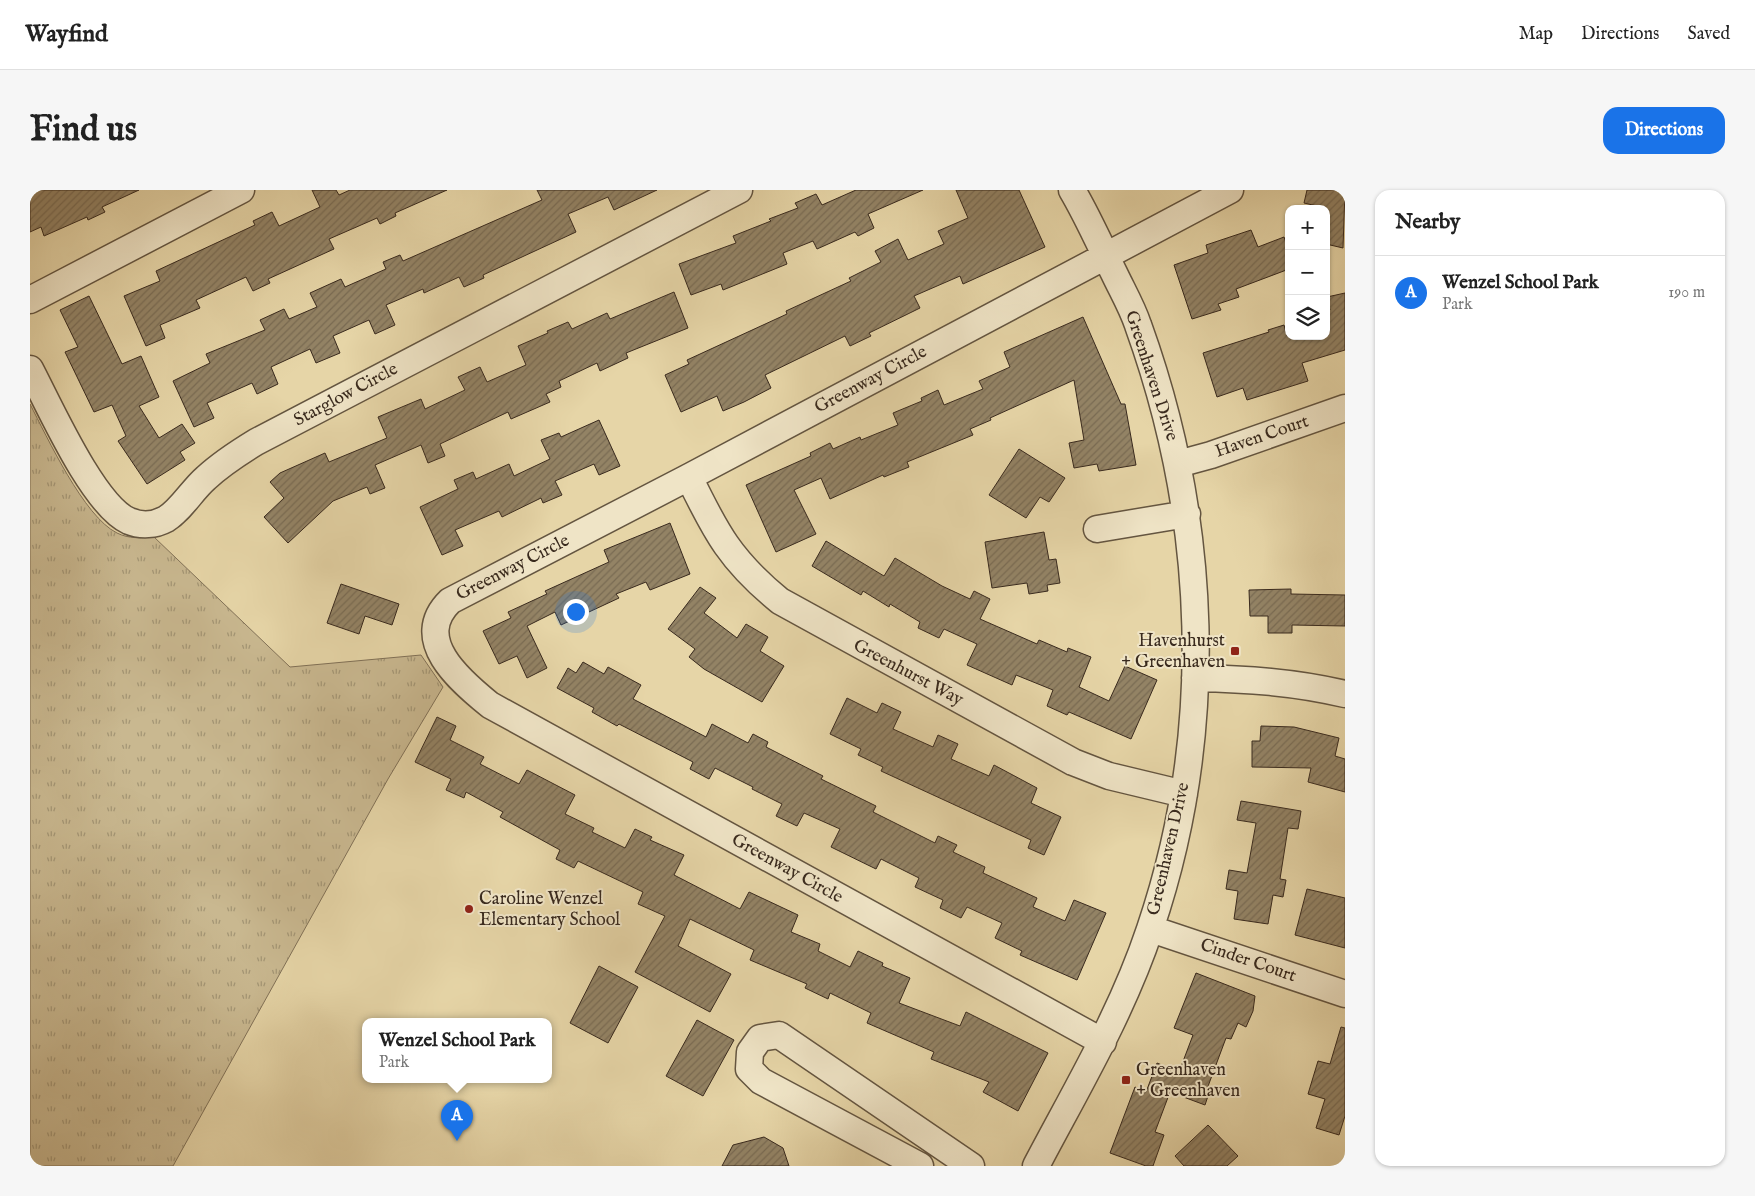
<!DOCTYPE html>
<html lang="en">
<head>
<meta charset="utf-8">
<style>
  :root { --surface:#fff; --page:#f6f6f6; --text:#222; --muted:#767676; --line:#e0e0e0; --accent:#1a73e8 }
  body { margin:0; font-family:"IM FELL English",serif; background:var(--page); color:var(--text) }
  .controls { position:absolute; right:15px; top:15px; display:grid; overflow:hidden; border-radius:10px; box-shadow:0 1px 4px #0004 }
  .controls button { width:45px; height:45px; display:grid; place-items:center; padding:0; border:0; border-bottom:1px solid var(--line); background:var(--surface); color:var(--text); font:25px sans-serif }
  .you { position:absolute; left:545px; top:421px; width:18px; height:18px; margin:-12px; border:4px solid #fff; border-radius:50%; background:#1a73e8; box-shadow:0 0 0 8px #1a73e833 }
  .badge { display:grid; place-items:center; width:32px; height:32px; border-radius:50%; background:var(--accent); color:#fff; font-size:16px; font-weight:700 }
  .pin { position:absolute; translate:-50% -41px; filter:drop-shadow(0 1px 2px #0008) }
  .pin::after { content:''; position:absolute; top:26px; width:18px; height:15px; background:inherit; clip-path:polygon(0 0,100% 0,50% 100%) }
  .popup { position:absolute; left:332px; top:828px; width:190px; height:65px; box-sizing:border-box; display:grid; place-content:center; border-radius:10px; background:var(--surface); filter:drop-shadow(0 1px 4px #0005); font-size:16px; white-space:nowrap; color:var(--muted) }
  .popup b { font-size:19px; color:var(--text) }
  .popup::after { content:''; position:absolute; left:50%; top:100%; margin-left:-10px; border:10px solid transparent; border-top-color:var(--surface) }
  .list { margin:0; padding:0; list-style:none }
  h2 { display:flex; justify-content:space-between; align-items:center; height:65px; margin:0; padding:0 20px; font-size:21px }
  h2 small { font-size:16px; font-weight:400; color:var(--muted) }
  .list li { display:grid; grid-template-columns:32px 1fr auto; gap:15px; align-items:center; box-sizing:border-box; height:75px; padding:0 20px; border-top:1px solid var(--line) }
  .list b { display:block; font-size:19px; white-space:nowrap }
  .list p { margin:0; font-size:16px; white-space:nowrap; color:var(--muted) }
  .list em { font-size:16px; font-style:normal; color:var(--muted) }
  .icon { flex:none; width:28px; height:28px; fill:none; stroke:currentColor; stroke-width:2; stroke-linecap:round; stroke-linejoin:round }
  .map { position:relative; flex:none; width:1315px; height:976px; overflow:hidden; border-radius:15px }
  header { display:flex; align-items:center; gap:30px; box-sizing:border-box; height:70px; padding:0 25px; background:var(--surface); border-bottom:1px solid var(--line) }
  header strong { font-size:24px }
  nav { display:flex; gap:28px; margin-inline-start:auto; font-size:18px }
  .intro { display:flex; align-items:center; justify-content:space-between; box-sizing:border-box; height:120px; padding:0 30px }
  h1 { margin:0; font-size:35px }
  .button { padding:12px 22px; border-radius:15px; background:var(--accent); color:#fff; font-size:18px; font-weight:700 }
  main { display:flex; gap:30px; padding:0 30px }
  aside { flex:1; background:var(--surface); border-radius:15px; box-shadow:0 1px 4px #0004 }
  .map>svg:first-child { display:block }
</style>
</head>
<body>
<header>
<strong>Wayfind</strong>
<nav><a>Map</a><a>Directions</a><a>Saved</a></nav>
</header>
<div class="intro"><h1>Find us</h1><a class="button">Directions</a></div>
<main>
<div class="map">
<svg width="1315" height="976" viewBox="0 0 1315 976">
  <defs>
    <pattern id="park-tufts" width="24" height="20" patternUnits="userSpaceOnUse" patternTransform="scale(1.25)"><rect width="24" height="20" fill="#c9b890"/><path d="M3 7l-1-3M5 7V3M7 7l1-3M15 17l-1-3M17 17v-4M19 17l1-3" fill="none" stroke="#a49675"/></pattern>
    <pattern id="building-hatch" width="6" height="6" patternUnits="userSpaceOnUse" patternTransform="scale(1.25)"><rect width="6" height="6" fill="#938365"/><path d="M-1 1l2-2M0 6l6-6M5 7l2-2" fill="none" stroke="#796b53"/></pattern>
  </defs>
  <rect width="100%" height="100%" fill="#e6d5a7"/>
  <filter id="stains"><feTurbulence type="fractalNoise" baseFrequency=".004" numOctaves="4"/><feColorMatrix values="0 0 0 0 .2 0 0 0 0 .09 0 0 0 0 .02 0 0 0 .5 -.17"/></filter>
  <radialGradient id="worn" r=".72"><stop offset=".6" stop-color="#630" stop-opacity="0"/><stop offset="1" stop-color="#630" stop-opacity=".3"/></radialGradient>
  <!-- park -->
  <path fill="url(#park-tufts)" stroke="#817157" d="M 0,214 C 17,247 54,327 87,343 C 99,349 111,348 124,347 L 260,477 L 391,465 L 413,497 L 358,589 L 143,976 L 0,976 Z"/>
  <!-- building -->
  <path fill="url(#building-hatch)" stroke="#392a1e" d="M 0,0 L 109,0 L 72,17 L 75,22 L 58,30 L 57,27 L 14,46 L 11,37 L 0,42 Z
    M 282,0 L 306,0 L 309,5 L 320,0 L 417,0 L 365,23 L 366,26 L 350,34 L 347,28 L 299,49 L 304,59 L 238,89 L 240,93 L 223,101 L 216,87 L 166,110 L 170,118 L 130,135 L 135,148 L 116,156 L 94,106 L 130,91 L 126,81 L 225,35 L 223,31 L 242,22 L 249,36 L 290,17 Z
    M 507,0 L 627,0 L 584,20 L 578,7 L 538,24 L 546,42 L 453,85 L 454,88 L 434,97 L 429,87 L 394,103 L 393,99 L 356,115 L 365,135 L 345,144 L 339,130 L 303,146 L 310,163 L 286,173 L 280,159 L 241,177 L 248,194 L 227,204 L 222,193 L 177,213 L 184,228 L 164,237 L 143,191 L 180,173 L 176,164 L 235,140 L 230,130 L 254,119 L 259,129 L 287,117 L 280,103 L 311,89 L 315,97 L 356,79 L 353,72 L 370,65 L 373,71 L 512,10 Z
    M 826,0 L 893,0 L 838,24 L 844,38 L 828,46 L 825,42 L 787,59 L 783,51 L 753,63 L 757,74 L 693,100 L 691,94 L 661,105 L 649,74 L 706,53 L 703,46 L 741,31 L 739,29 L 768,18 L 765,13 L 786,4 L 792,15 Z
    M 926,0 L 989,0 L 1015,57 L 933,94 L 930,86 L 884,106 L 890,118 L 839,143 L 841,146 L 820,156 L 815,146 L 735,185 L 741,198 L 714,212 L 693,221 L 687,206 L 651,222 L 635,185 L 659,174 L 657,170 L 757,124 L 756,121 L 821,91 L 819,88 L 851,72 L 845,61 L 868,49 L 878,70 L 914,54 L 908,41 L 938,28 Z
    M 1277,0 L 1315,0 L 1313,58 L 1296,54 L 1296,19 L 1287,19 L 1287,16 L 1274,13 Z
    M 1221,40 L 1228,57 L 1254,47 L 1259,60 L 1259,79 L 1206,99 L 1209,107 L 1188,114 L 1191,120 L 1162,129 L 1144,75 L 1178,63 L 1176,55 Z
    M 644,102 L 658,138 L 596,163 L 598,168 L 570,181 L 567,173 L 529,191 L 531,197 L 516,204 L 520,212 L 481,229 L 478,222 L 410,254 L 415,266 L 398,273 L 391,255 L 345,275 L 355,298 L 340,304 L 337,297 L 303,311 L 258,353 L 234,327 L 254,308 L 240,292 L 250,283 L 295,263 L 299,272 L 357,248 L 348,227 L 391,209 L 395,219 L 435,200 L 428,187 L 450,177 L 457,192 L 496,175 L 488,156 L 518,143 L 517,141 L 538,132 L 542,139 L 577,123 L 580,129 Z
    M 1315,103 L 1315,160 L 1272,173 L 1278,191 L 1217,210 L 1213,198 L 1187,207 L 1173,163 L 1239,142 L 1238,140 L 1254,135 L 1257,146 L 1296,146 L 1296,121 L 1300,120 L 1297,107 Z
    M 59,106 L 92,174 L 111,166 L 129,207 L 109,216 L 129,248 L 152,234 L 165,253 L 150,262 L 155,270 L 117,294 L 88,251 L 96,246 L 82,215 L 64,222 L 35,162 L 48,157 L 30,120 Z
    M 1053,127 L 1091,214 L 1095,214 L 1106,275 L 1069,281 L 1067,274 L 1044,278 L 1039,253 L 1054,250 L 1044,190 L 960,228 L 961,230 L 940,239 L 943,245 L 877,272 L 879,277 L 854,287 L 853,285 L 800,309 L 791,288 L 764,300 L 786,344 L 746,362 L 716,295 L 781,266 L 780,263 L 800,253 L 803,259 L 830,247 L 831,250 L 868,235 L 863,223 L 892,211 L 891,208 L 908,200 L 914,215 L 953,199 L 949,191 L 980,177 L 974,162 Z
    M 569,230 L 590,276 L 569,285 L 564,274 L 525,291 L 532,305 L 513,313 L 511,308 L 472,327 L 469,321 L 425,340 L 433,356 L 412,365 L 390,317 L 428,299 L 424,290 L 443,282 L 446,289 L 479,274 L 484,286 L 520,269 L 511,250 L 529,243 L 531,247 Z
    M 989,259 L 1035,288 L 1019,312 L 1010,307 L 996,328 L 959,305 Z
    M 640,333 L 660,384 L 620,400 L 616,392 L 586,404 L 589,408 L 531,435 L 525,422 L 497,436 L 517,478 L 497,488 L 487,466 L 469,474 L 453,441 L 481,428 L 478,422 L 517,404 L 515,401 L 579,372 L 574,360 Z
    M 1014,342 L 1019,370 L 1026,369 L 1030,393 L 1017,395 L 1018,401 L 999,404 L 997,393 L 962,398 L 955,352 Z
    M 796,351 L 854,386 L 865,368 L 912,396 L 940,409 L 944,401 L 960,409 L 950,429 L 1007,454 L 1009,450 L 1037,462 L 1038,458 L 1061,467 L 1049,497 L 1079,511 L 1095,476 L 1127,490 L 1101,549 L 1039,522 L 1037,525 L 1017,516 L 1023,500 L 986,485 L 982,495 L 937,475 L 947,454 L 914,439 L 909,448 L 888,438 L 890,432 L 860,414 L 859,417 L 833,401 L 831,405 L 782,376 Z
    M 311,394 L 369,414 L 362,435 L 335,426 L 329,444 L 297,433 Z
    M 670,397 L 686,408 L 674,423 L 707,448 L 716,434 L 738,447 L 730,461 L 754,476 L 732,512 L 674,479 L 659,467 L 665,459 L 638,439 Z
    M 1261,399 L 1261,404 L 1315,405 L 1315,436 L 1262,435 L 1262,443 L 1238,443 L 1238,426 L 1220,426 L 1219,400 Z
    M 553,472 L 574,484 L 578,477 L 611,495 L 603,509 L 676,547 L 682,534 L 718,553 L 723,544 L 738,552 L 736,557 L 793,586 L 791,589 L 846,616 L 843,622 L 905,653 L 908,646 L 927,655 L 923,662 L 955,677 L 953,683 L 1007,708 L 1003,717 L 1035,731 L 1044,710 L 1076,723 L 1047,790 L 990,765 L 992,761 L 965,748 L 972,733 L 937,717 L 931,728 L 910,718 L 913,710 L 885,697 L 889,688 L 851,669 L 846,679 L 801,657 L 810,639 L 774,623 L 767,636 L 746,626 L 752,614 L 722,599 L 723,597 L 685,578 L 679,589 L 660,579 L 663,572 L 589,534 L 587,536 L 562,522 L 564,518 L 527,498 L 538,478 L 546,483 Z
    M 817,508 L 847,523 L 852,513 L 871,522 L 863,539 L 903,557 L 908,545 L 928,554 L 921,569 L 959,586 L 964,575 L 1007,598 L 1001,613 L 1031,627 L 1014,665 L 998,658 L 1001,650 L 851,581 L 853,577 L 828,565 L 831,559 L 800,544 Z
    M 407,527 L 426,536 L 420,550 L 454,567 L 450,574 L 489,594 L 497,580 L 545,605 L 535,624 L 564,638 L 562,642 L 595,658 L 605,639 L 622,647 L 620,650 L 654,665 L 644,685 L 710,719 L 719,702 L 768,725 L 761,742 L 790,754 L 788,761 L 820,777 L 828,761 L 853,773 L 852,776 L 880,788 L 869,813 L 930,836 L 936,822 L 1018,863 L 988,921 L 953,902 L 959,892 L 901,869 L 904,862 L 837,833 L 841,823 L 800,803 L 798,809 L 775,798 L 777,794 L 720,770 L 724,760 L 660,729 L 648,756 L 701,784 L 680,822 L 605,782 L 635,726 L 608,714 L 613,702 L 548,671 L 544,678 L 526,669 L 530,660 L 470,627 L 473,622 L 436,602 L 434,608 L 416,600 L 421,589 L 385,572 Z
    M 1231,536 L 1264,537 L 1309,548 L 1305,566 L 1315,569 L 1315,602 L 1278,592 L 1281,578 L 1222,577 L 1222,551 L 1230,551 Z
    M 1211,611 L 1271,621 L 1268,639 L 1258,638 L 1250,689 L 1256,690 L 1253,707 L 1243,705 L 1238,734 L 1204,729 L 1208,701 L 1196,699 L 1199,680 L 1217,683 L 1226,633 L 1207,630 Z
    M 1277,699 L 1315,708 L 1315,758 L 1265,745 Z
    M 569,776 L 608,797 L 578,853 L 540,833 Z
    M 1166,783 L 1225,806 L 1223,821 L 1216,837 L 1208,833 L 1201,849 L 1196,848 L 1177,899 L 1180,900 L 1175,915 L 1140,902 L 1125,942 L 1134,945 L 1123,976 L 1116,976 L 1080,963 L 1105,897 L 1116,902 L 1127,873 L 1149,882 L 1163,845 L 1144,838 Z
    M 667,830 L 704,850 L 673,906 L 636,886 Z
    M 1311,837 L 1315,838 L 1315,926 L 1309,945 L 1286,938 L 1295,909 L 1278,904 L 1288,871 L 1300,874 Z
    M 1178,935 L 1208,966 L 1197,976 L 1154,976 L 1145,966 Z
    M 734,947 L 753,958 L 759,976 L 692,976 L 703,955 Z"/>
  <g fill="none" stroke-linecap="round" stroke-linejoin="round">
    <!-- minor casing -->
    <g stroke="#645540" stroke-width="29">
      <path id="minor" d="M 0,110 L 211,0
        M 0,179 C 19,215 63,315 99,331 C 111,336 125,335 136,329 C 151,320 162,300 176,288 C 191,274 208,263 226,252 L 709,0
        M 1148,274 L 1181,265 L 1315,218
        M 659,287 C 686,343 701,371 750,411 L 1043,572 L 1079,586 L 1154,604
        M 1067,339 L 1157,324
        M 1165,488 C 1216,489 1265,492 1315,504
        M 1121,739 L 1315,804
        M 1073,852 L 460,515 C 429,490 381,449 420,411 L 659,287 L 1200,0
        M 890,976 L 731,891 L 719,879 L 720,862 L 730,848 L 749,845 L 941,976
        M 1006,976 C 1047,898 1092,823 1120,739 C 1187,542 1178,329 1108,135 C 1102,117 1092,100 1084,83 C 1070,55 1058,27 1042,0"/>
    </g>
    <!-- minor -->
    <use href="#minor" stroke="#efe4c6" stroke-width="26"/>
  </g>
  <!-- markers -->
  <g fill="#8f2418" stroke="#efe4c6" stroke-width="2">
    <rect x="1200" y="456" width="10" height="10" rx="2.5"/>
    <circle cx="439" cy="719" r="5"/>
    <rect x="1091" y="885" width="10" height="10" rx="2.5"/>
  </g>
  <g text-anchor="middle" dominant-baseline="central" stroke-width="4" stroke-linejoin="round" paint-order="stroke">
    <!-- street labels -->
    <g font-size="18" fill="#392a1e" stroke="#efe4c6">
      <text transform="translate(1121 186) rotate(72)">Greenhaven Drive</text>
      <text transform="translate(841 190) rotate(-28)">Greenway Circle</text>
      <text transform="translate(316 205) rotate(-28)">Starglow Circle</text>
      <text transform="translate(1232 247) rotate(-19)">Haven Court</text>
      <text transform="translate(483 378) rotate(-27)">Greenway Circle</text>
      <text transform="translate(878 483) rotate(28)">Greenhurst Way</text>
      <text transform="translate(1139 659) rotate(-77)">Greenhaven Drive</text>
      <text transform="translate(757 679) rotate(29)">Greenway Circle</text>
      <text transform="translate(1218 771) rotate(19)">Cinder Court</text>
    </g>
    <!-- poi labels -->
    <g font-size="18" fill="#392a1e" stroke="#efe4c6" text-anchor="start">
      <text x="1195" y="451" text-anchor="end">Havenhurst<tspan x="1195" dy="21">+ Greenhaven</tspan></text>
      <text x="449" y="709">Caroline Wenzel<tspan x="449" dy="21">Elementary School</tspan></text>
      <text x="1106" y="880">Greenhaven<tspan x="1106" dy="21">+ Greenhaven</tspan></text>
    </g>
  </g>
  <rect width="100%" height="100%" filter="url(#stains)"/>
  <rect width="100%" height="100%" fill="url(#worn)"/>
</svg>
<div class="controls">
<button>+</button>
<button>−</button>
<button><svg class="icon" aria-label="layers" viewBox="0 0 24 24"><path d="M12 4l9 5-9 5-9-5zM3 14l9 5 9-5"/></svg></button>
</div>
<div class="you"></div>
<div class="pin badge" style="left:427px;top:951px">A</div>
<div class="popup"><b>Wenzel School Park</b>Park</div>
</div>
<aside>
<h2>Nearby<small></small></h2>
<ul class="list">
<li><span class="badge">A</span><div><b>Wenzel School Park</b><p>Park</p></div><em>190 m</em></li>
</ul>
</aside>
</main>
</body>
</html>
